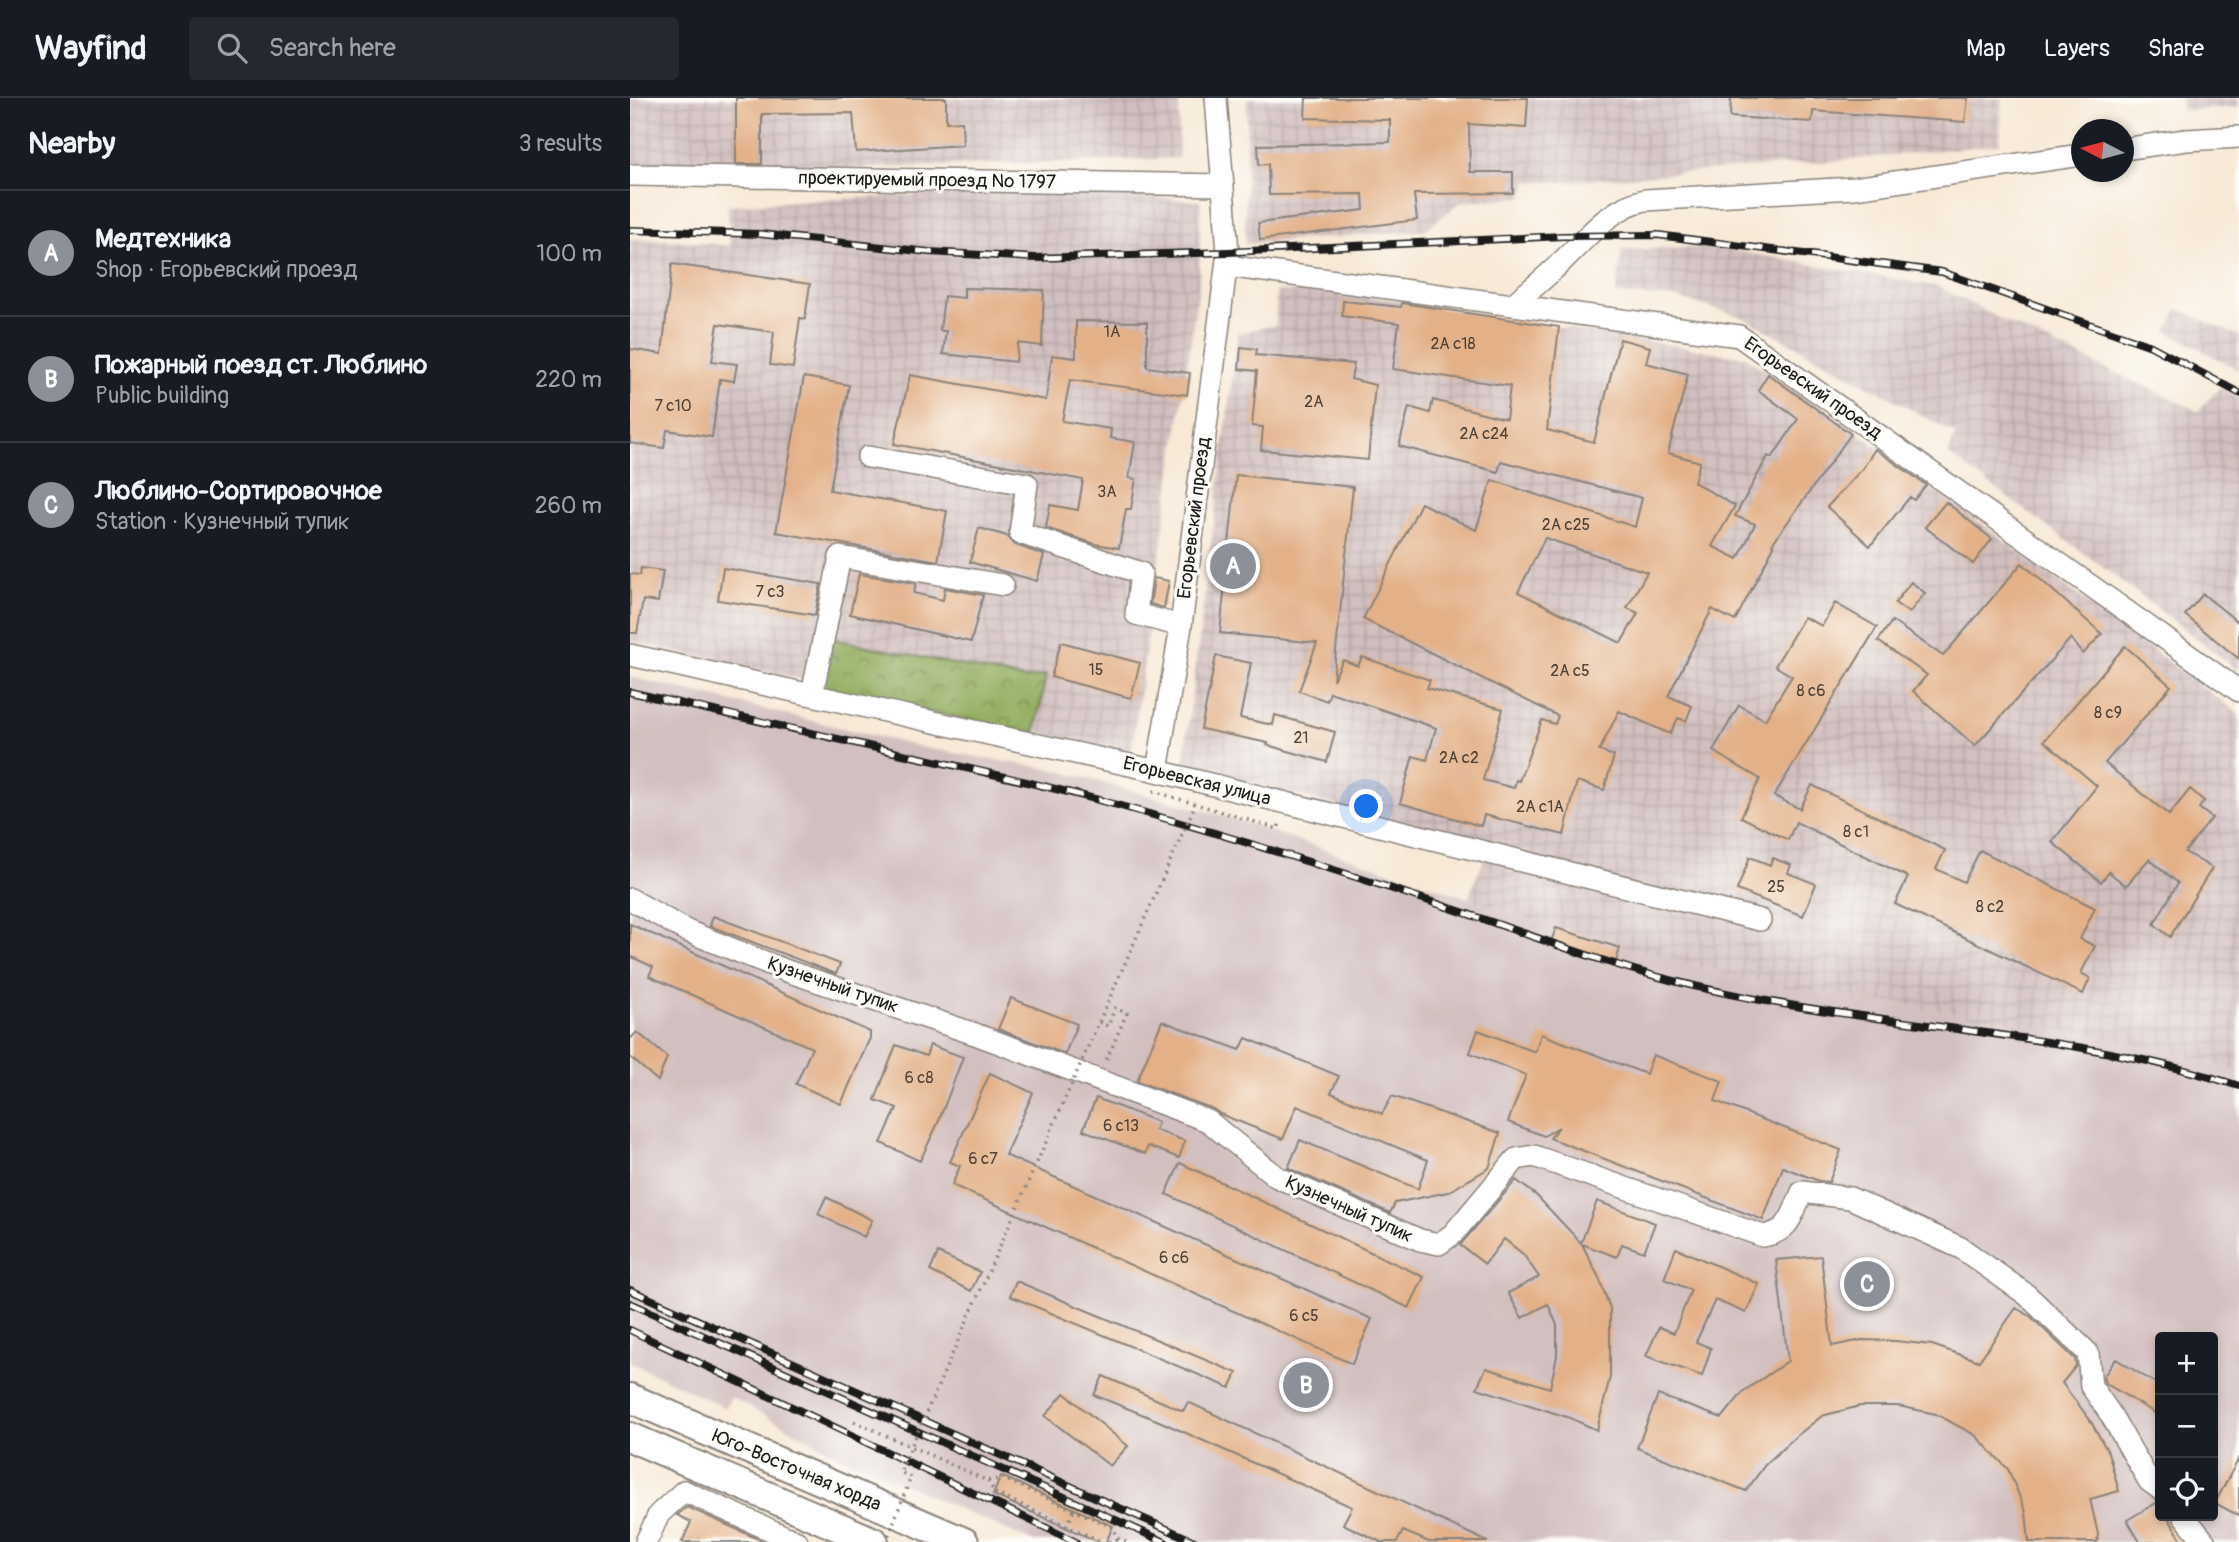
<!DOCTYPE html>
<html lang="en">
<head>
<meta charset="utf-8">
<style>
  :root { --surface:#171b24; --page:#242831; --text:#f1f3f6; --muted:#9ea1a6; --line:#363941; --accent:#8c9099 }
  body { margin:0; font-family:Pangolin,sans-serif; background:var(--page); color:var(--text) }
  .controls { position:absolute; right:21px; bottom:21px; display:grid; overflow:hidden; border-radius:7px; box-shadow:0 4px 10px #0003 }
  .controls button { width:63px; height:63px; display:grid; place-items:center; padding:0; border:0; border-bottom:2px solid var(--line); background:var(--surface); color:var(--text); font:35px sans-serif }
  .compass { position:absolute; left:1441px; top:21px; width:63px; height:63px; border-radius:50%; background:var(--surface); box-shadow:0 4px 10px #0003; rotate:276deg }
  .you { position:absolute; left:737px; top:709px; width:24px; height:24px; margin:-18px; border:5px solid #fff; border-radius:50%; background:#1a73e8; box-shadow:0 0 0 10px #1a73e833 }
  .badge { display:grid; place-items:center; width:46px; height:46px; border-radius:50%; background:var(--accent); color:#fff; font-size:23px; font-weight:700 }
  .pin { position:absolute; translate:-50% -50%; border:4px solid #fff; box-shadow:0 2px 7px #0006 }
  .list { margin:0; padding:0; list-style:none }
  h2 { display:flex; justify-content:space-between; align-items:center; height:91px; margin:0; padding:0 28px; font-size:30px }
  h2 small { font-size:23px; font-weight:400; color:var(--muted) }
  .list li { display:grid; grid-template-columns:46px 1fr auto; gap:21px; align-items:center; box-sizing:border-box; height:126px; padding:0 28px; border-top:2px solid var(--line) }
  .list b { display:block; font-size:26px; white-space:nowrap }
  .list p { margin:0; font-size:23px; white-space:nowrap; color:var(--muted) }
  .list em { font-size:23px; font-style:normal; color:var(--muted) }
  .icon { flex:none; width:38px; height:38px; fill:none; stroke:currentColor; stroke-width:2; stroke-linecap:round; stroke-linejoin:round }
  .map { position:relative; flex:none; width:1609px; height:1444px; overflow:hidden }
  header { display:flex; align-items:center; gap:42px; box-sizing:border-box; height:98px; padding:0 35px; background:var(--surface); border-bottom:2px solid var(--line) }
  header strong { font-size:33px }
  nav { display:flex; gap:38px; margin-inline-start:auto; font-size:24px }
  .search { width:490px; height:63px; background:var(--page); display:flex; align-items:center; gap:18px; box-sizing:border-box; padding:0 24px; border-radius:7px; color:var(--muted); font-size:26px }
  main { display:flex }
  aside { flex:1; background:var(--surface) }
  .map>svg:first-child { display:block }
</style>
</head>
<body>
<header>
<strong>Wayfind</strong>
<div class="search"><svg class="icon" aria-label="search" viewBox="0 0 24 24"><circle cx="10" cy="10" r="6"/><path d="M15 15l6 6"/></svg>Search here</div>
<nav><a>Map</a><a>Layers</a><a>Share</a></nav>
</header>
<main>
<aside>
<h2>Nearby<small>3 results</small></h2>
<ul class="list">
<li><span class="badge">A</span><div><b>Медтехника</b><p>Shop · Егорьевский проезд</p></div><em>100 m</em></li>
<li><span class="badge">B</span><div><b>Пожарный поезд ст. Люблино</b><p>Public building</p></div><em>220 m</em></li>
<li><span class="badge">C</span><div><b>Люблино-Сортировочное</b><p>Station · Кузнечный тупик</p></div><em>260 m</em></li>
</ul>
</aside>
<div class="map">
<svg width="1609" height="1444" viewBox="0 0 1609 1444">
  <defs>
    <pattern id="industrial-grid" width="8" height="8" patternUnits="userSpaceOnUse" patternTransform="scale(1.75)"><rect width="8" height="8" fill="#d2bfbf"/><path d="M0 4h8M4 0v8" fill="none" stroke="#b4a4a4"/></pattern>
    <pattern id="forest-crowns" width="20" height="18" patternUnits="userSpaceOnUse" patternTransform="scale(1.75)"><rect width="20" height="18" fill="#93ad60"/><path d="M2 6a3 3 0 1 1 6 0M12 15a3 3 0 1 1 6 0" fill="none" stroke="#778c4e"/></pattern>
  </defs>
  <rect width="100%" height="100%" fill="#fdfcf7"/>
  <filter id="ink" filterUnits="userSpaceOnUse"><feTurbulence type="fractalNoise" baseFrequency=".0143" numOctaves="2"/><feDisplacementMap in="SourceGraphic" scale="14" xChannelSelector="R" yChannelSelector="G"/><feConvolveMatrix kernelMatrix="1 2 1 2 8 2 1 2 1" color-interpolation-filters="sRGB"/></filter>
  <filter id="wash" filterUnits="userSpaceOnUse"><feTurbulence type="fractalNoise" baseFrequency=".00686" numOctaves="4" result="noise"/><feDisplacementMap in="SourceGraphic" scale="28" xChannelSelector="R" yChannelSelector="G"/><feGaussianBlur stdDeviation="1.57" result="paint"/><feColorMatrix in="noise" values="0 0 0 0 0 0 0 0 0 0 0 0 0 0 0 0 0 1.4 0 .05"/><feComposite in="paint" operator="in"/></filter>
  <g filter="url(#wash)">
    <rect width="100%" height="100%" fill="#f8e9d7"/>
    <!-- industrial -->
    <path fill="url(#industrial-grid)" d="M 0,0 L 549,0 L 549,60 L 147,73 L 0,65 Z
      M 617,0 L 1372,0 L 1370,46 L 1225,61 L 934,84 L 898,83 L 893,99 L 831,104 L 795,132 L 615,146 Z
      M 1551,0 L 1609,0 L 1609,9 L 1552,13 Z
      M 370,92 L 436,92 L 571,103 L 569,186 L 501,655 L 0,543 L 0,141 L 47,142 L 100,148 L 98,107 Z
      M 1084,149 L 1309,189 L 1374,223 L 1568,313 L 1590,289 L 1609,300 L 1609,573 L 1481,475 L 1318,356 L 1326,336 L 1113,219 L 1047,200 L 986,196 L 992,152 Z
      M 646,193 L 706,193 L 1115,259 L 1226,333 L 1609,616 L 1609,974 L 1545,954 L 1433,932 L 1122,884 L 902,822 L 838,800 L 860,747 L 553,668 L 608,235 L 646,227 Z
      M 1548,211 L 1609,238 L 1609,272 L 1537,233 Z"/>
    <!-- railway -->
    <path fill="#d2bfbf" fill-rule="evenodd" d="M 0,579 L 295,650 L 425,672 L 608,722 L 902,822 L 1122,884 L 1433,932 L 1545,954 L 1609,974 L 1609,1444 L 404,1444 L 208,1357 L 101,1299 L 95,1310 L 0,1264 ZM 1530,1239 L 1583,1239 L 1583,1418 L 1530,1418 Z"/>
    <!-- forest -->
    <path fill="url(#forest-crowns)" stroke="#58643e" stroke-width="2" d="M 199,540 L 395,581 L 416,577 L 405,635 L 188,592 Z"/>
    <g id="blocks">
      <!-- building -->
      <path fill="#e3b087" fill-rule="evenodd" d="M 106,0 L 316,0 L 316,24 L 332,23 L 333,47 L 226,54 L 223,15 L 132,16 L 132,66 L 106,66 Z
        M 676,0 L 898,0 L 896,30 L 839,26 L 840,74 L 883,74 L 883,95 L 784,96 L 787,122 L 630,142 L 628,125 L 734,112 L 733,96 L 639,97 L 638,66 L 629,67 L 628,47 L 760,44 L 760,22 L 675,20 Z
        M 1101,0 L 1338,0 L 1335,24 L 1183,13 L 1182,24 L 1100,19 Z
        M 42,166 L 180,186 L 175,221 L 170,220 L 163,270 L 140,267 L 144,234 L 88,226 L 82,263 L 107,266 L 104,283 L 90,281 L 82,339 L 37,332 L 34,350 L 0,345 L 0,251 L 32,256 Z
        M 334,190 L 414,192 L 412,248 L 388,245 L 386,264 L 313,256 L 316,233 L 310,233 L 314,198 L 334,200 Z
        M 713,203 L 771,209 L 772,205 L 929,229 L 917,332 L 964,344 L 990,241 L 1020,249 L 1016,265 L 1058,276 L 1038,355 L 1070,364 L 1064,384 L 1105,408 L 1082,448 L 1108,461 L 1125,426 L 1105,418 L 1138,358 L 1142,360 L 1168,321 L 1128,292 L 1138,276 L 1221,336 L 1142,446 L 1144,448 L 1105,523 L 1082,511 L 1038,598 L 1062,608 L 1056,623 L 1048,620 L 1040,636 L 989,613 L 969,653 L 984,658 L 974,692 L 947,683 L 934,737 L 854,717 L 851,728 L 770,705 L 783,658 L 797,662 L 806,630 L 700,594 L 697,603 L 669,593 L 687,545 L 590,535 L 606,377 L 723,389 L 703,582 L 713,562 L 728,568 L 732,559 L 800,582 L 797,590 L 873,611 L 853,682 L 884,690 L 886,682 L 889,683 L 912,622 L 925,626 L 928,618 L 733,521 L 791,405 L 846,432 L 862,382 L 1005,429 L 1012,400 L 871,363 L 868,374 L 769,348 L 779,309 L 800,315 L 803,302 L 876,321 L 880,288 L 763,271 L 769,225 L 712,218 ZM 915,440 L 1017,474 L 997,510 L 1008,515 L 991,545 L 888,494 Z
        M 446,223 L 517,224 L 517,269 L 560,275 L 557,297 L 440,282 L 432,323 L 481,331 L 480,340 L 505,344 L 499,380 L 506,381 L 501,411 L 496,411 L 489,450 L 465,446 L 416,430 L 420,407 L 448,412 L 453,382 L 264,346 L 280,277 L 416,302 L 422,257 L 446,260 Z
        M 611,249 L 627,251 L 626,257 L 724,266 L 721,281 L 745,287 L 738,362 L 631,352 L 633,329 L 622,328 L 627,273 L 609,271 Z
        M 174,279 L 219,287 L 200,392 L 317,413 L 308,463 L 146,434 Z
        M 1245,351 L 1296,387 L 1284,402 L 1280,399 L 1240,448 L 1197,409 L 1233,370 Z
        M 1316,404 L 1362,441 L 1343,466 L 1295,429 Z
        M 349,430 L 377,438 L 385,447 L 414,457 L 407,483 L 340,464 Z
        M 1392,465 L 1472,536 L 1453,556 L 1441,540 L 1345,648 L 1283,593 L 1297,577 L 1248,543 L 1262,523 L 1313,558 Z
        M 11,470 L 33,473 L 28,504 L 13,502 L 7,535 L 0,535 L 0,476 L 10,477 Z
        M 93,470 L 191,486 L 185,517 L 88,502 Z
        M 229,476 L 286,485 L 284,495 L 313,502 L 315,490 L 353,497 L 341,544 L 220,516 Z
        M 524,480 L 539,483 L 534,510 L 520,506 Z
        M 1281,484 L 1295,495 L 1279,515 L 1265,505 Z
        M 1573,496 L 1609,525 L 1609,561 L 1555,517 Z
        M 1205,505 L 1247,529 L 1144,698 L 1170,711 L 1182,687 L 1315,752 L 1306,771 L 1334,784 L 1350,752 L 1465,810 L 1450,841 L 1465,848 L 1451,875 L 1460,880 L 1453,896 L 1265,806 L 1278,779 L 1166,724 L 1158,742 L 1111,719 L 1130,681 L 1083,653 L 1109,607 L 1135,622 L 1162,578 L 1145,568 L 1174,519 L 1192,528 Z
        M 431,544 L 510,565 L 501,600 L 421,579 Z
        M 1495,548 L 1541,588 L 1475,665 L 1539,717 L 1560,691 L 1574,703 L 1569,710 L 1582,720 L 1555,754 L 1582,770 L 1540,839 L 1524,826 L 1548,785 L 1519,761 L 1496,788 L 1479,774 L 1471,784 L 1422,744 L 1467,688 L 1414,643 Z
        M 586,558 L 621,565 L 610,620 L 643,627 L 645,617 L 705,634 L 697,664 L 637,647 L 638,645 L 571,631 Z
        M 1120,759 L 1140,767 L 1143,760 L 1161,767 L 1158,775 L 1186,786 L 1173,818 L 1107,792 Z
        M 83,818 L 210,866 L 206,876 L 80,828 Z
        M 0,826 L 240,934 L 240,940 L 211,1006 L 166,986 L 182,950 L 19,878 L 23,869 L 0,858 Z
        M 926,830 L 990,850 L 986,864 L 921,844 Z
        M 381,900 L 447,926 L 435,956 L 368,931 Z
        M 532,923 L 610,952 L 616,940 L 709,978 L 701,995 L 752,1016 L 762,998 L 870,1035 L 859,1070 L 818,1094 L 765,1105 L 760,1115 L 658,1070 L 670,1042 L 788,1091 L 798,1062 L 667,1008 L 653,1041 L 590,1016 L 583,1011 L 507,983 Z
        M 848,932 L 905,954 L 911,936 L 1016,976 L 1023,957 L 1092,983 L 1085,1003 L 1211,1052 L 1199,1084 L 1189,1083 L 1153,1069 L 1133,1122 L 920,1040 L 929,1029 L 914,1038 L 878,1024 L 896,977 L 840,955 Z
        M 7,934 L 37,959 L 28,983 L 0,959 L 0,941 Z
        M 266,947 L 296,958 L 300,947 L 333,959 L 308,1025 L 290,1063 L 251,1045 L 267,1010 L 245,1002 Z
        M 360,975 L 403,995 L 375,1057 L 742,1221 L 722,1266 L 322,1087 L 330,1068 L 320,1064 Z
        M 466,1000 L 528,1024 L 525,1032 L 555,1043 L 549,1060 L 518,1048 L 515,1056 L 453,1032 Z
        M 550,1065 L 794,1179 L 779,1210 L 536,1096 Z
        M 886,1082 L 907,1098 L 951,1145 L 967,1103 L 1025,1125 L 1014,1154 L 992,1146 L 987,1159 L 952,1146 L 969,1180 L 980,1210 L 980,1279 L 967,1332 L 940,1320 L 847,1290 L 856,1270 L 920,1290 L 927,1258 L 927,1227 L 918,1206 L 892,1220 L 878,1195 L 909,1179 L 893,1156 L 874,1141 L 855,1166 L 830,1147 Z
        M 196,1099 L 242,1122 L 234,1139 L 188,1116 Z
        M 1046,1150 L 1129,1186 L 1116,1215 L 1085,1202 L 1066,1244 L 1081,1250 L 1072,1278 L 1016,1258 L 1029,1229 L 1044,1235 L 1061,1192 L 1034,1181 Z
        M 308,1155 L 350,1174 L 341,1193 L 300,1173 Z
        M 1191,1158 L 1202,1248 L 1232,1242 L 1265,1243 L 1302,1247 L 1349,1263 L 1386,1210 L 1400,1218 L 1445,1261 L 1446,1268 L 1432,1285 L 1460,1322 L 1478,1354 L 1489,1393 L 1460,1401 L 1468,1436 L 1467,1444 L 1399,1444 L 1396,1414 L 1378,1371 L 1345,1337 L 1306,1316 L 1268,1308 L 1230,1308 L 1192,1318 L 1164,1340 L 1135,1367 L 1116,1393 L 1007,1350 L 1028,1297 L 1092,1320 L 1114,1293 L 1158,1263 L 1146,1162 Z
        M 386,1183 L 607,1275 L 600,1290 L 380,1198 Z
        M 1486,1261 L 1530,1288 L 1530,1318 L 1475,1285 L 1473,1279 Z
        M 473,1278 L 553,1313 L 558,1304 L 858,1444 L 799,1444 L 773,1433 L 767,1444 L 751,1444 L 713,1426 L 722,1409 L 529,1323 L 464,1297 Z
        M 434,1295 L 498,1348 L 480,1368 L 415,1318 Z
        M 1609,1360 L 1609,1418 L 1585,1405 Z
        M 371,1378 L 483,1428 L 476,1444 L 469,1444 L 363,1397 Z
        M 1528,1404 L 1530,1404 L 1530,1418 L 1537,1418 L 1553,1444 L 1510,1444 L 1497,1422 Z
        M 57,1409 L 135,1444 L 52,1444 L 61,1424 L 47,1417 Z"/>
    </g>
  </g>
  <g filter="url(#ink)">
    <use href="#blocks" fill-opacity="0" stroke="#8a827a" stroke-width="2"/>
    <g fill="none" stroke-linecap="round" stroke-linejoin="round">
      <!-- minor casing -->
      <g stroke="#8a827a" stroke-width="24">
        <path id="minor" d="M 1493,51 L 1556,42 L 1609,39
          M 0,77 L 593,87
          M 597,168 L 1109,238 L 1609,593
          M 882,207 C 896,195 911,184 924,171 C 952,146 977,110 1015,102 L 1224,90 L 1451,57
          M 238,359 L 397,386 L 390,435 L 511,475 L 506,516 L 551,528
          M 0,557 L 527,673 L 1130,822
          M 182,597 L 210,459 L 373,487
          M 527,673 L 551,528 L 598,154 L 586,0
          M 0,801 L 57,833 L 157,873 L 345,936 L 578,1023 L 647,1079 L 790,1142 L 809,1146 L 823,1136 L 886,1061 L 904,1058 L 1133,1138 C 1160,1134 1162,1117 1172,1094 L 1220,1100 L 1331,1150 L 1397,1197 L 1458,1255 L 1461,1288 L 1481,1317 L 1519,1383 L 1530,1391
          M 1554,1418 L 1575,1444
          M 16,1444 L 29,1416 L 54,1393 L 167,1444"/>
      </g>
      <!-- major casing -->
      <g stroke="#8a827a" stroke-width="32">
        <path id="major" d="M 0,1300 L 334,1444
          M 0,1339 L 244,1444"/>
      </g>
      <!-- path -->
      <path stroke="#8a827a" stroke-width="3.5" stroke-dasharray="2 5" stroke-linecap="butt" d="M 523,693 L 648,731 L 650,724
        M 469,924 L 478,928 L 485,910 L 497,915 L 475,965
        M 224,1323 L 358,1383 L 372,1380 L 482,1429 L 489,1441 L 496,1444
        M 358,1383 L 365,1395 L 473,1444
        M 437,1428 L 444,1412
        M 479,1444 L 489,1441"/>
      <!-- minor -->
      <use href="#minor" stroke="#fff" stroke-width="21"/>
      <!-- major -->
      <use href="#major" stroke="#fff" stroke-width="28"/>
      <!-- rail casing -->
      <g stroke="#1c1c1c" stroke-width="8">
        <path id="rail" d="M 0,132 L 130,136 L 299,154 L 405,160 L 598,154 L 933,138 L 1028,137 L 1312,174 L 1521,248 L 1609,295
          M 0,594 C 90,614 179,634 268,655 C 342,671 415,687 487,707 C 597,737 706,772 814,808 C 891,833 965,863 1044,883 C 1230,931 1426,928 1609,988
          M 0,1192 L 566,1444
          M 0,1205 L 535,1444
          M 0,1232 L 446,1444"/>
      </g>
      <!-- rail -->
      <use href="#rail" stroke="#fdfcf7" stroke-width="5" stroke-dasharray="16" stroke-linecap="butt"/>
      <!-- path-bridge -->
      <path stroke="#8a827a" stroke-width="3.5" stroke-dasharray="2 5" stroke-linecap="butt" d="M 256,1444 L 281,1379 L 270,1374 L 565,707"/>
    </g>
  </g>
  <g text-anchor="middle" dominant-baseline="central" stroke-width="6" stroke-linejoin="round" paint-order="stroke">
    <!-- number labels -->
    <g font-size="16" fill="#4e4137">
      <text x="482" y="234">1А</text>
      <text x="823" y="246">2А с18</text>
      <text x="684" y="304">2А</text>
      <text x="43" y="308">7 с10</text>
      <text x="854" y="336">2А с24</text>
      <text x="477" y="394">3А</text>
      <text x="936" y="427">2А с25</text>
      <text x="140" y="494">7 с3</text>
      <text x="466" y="572">15</text>
      <text x="940" y="573">2А с5</text>
      <text x="1181" y="593">8 с6</text>
      <text x="1478" y="615">8 с9</text>
      <text x="671" y="640">21</text>
      <text x="829" y="660">2А с2</text>
      <text x="910" y="709">2А с1А</text>
      <text x="1226" y="734">8 с1</text>
      <text x="1146" y="789">25</text>
      <text x="1360" y="809">8 с2</text>
      <text x="289" y="980">6 с8</text>
      <text x="491" y="1028">6 с13</text>
      <text x="353" y="1061">6 с7</text>
      <text x="544" y="1160">6 с6</text>
      <text x="674" y="1218">6 с5</text>
    </g>
    <!-- street labels -->
    <g font-size="19" fill="#1c1c1c" stroke="#fdfcf7">
      <text transform="translate(297 82) rotate(1)">проектируемый проезд № 1797</text>
      <text transform="translate(1183 290) rotate(35)">Егорьевский проезд</text>
      <text transform="translate(564 420) rotate(-83)">Егорьевский проезд</text>
      <text transform="translate(567 683) rotate(14)">Егорьевская улица</text>
      <text transform="translate(203 887) rotate(19)">Кузнечный тупик</text>
      <text transform="translate(719 1111) rotate(24)">Кузнечный тупик</text>
      <text transform="translate(167 1372) rotate(23)">Юго-Восточная хорда</text>
    </g>
  </g>
</svg>
<div class="controls">
<button>+</button>
<button>−</button>
<button><svg class="icon" aria-label="locate" viewBox="0 0 24 24"><circle cx="12" cy="12" r="6"/><path d="M12 2v4M12 18v4M2 12h4M18 12h4"/></svg></button>
</div>
<svg class="compass" viewBox="-18 -18 36 36"><path d="M0-13l5 13h-10z" fill="#e53935"/><path d="M0 13l5-13h-10z" fill="#9ea1a6"/></svg>
<div class="you"></div>
<div class="pin badge" style="left:603px;top:468px">A</div>
<div class="pin badge" style="left:676px;top:1287px">B</div>
<div class="pin badge" style="left:1237px;top:1186px">C</div>
</div>
</main>
</body>
</html>
